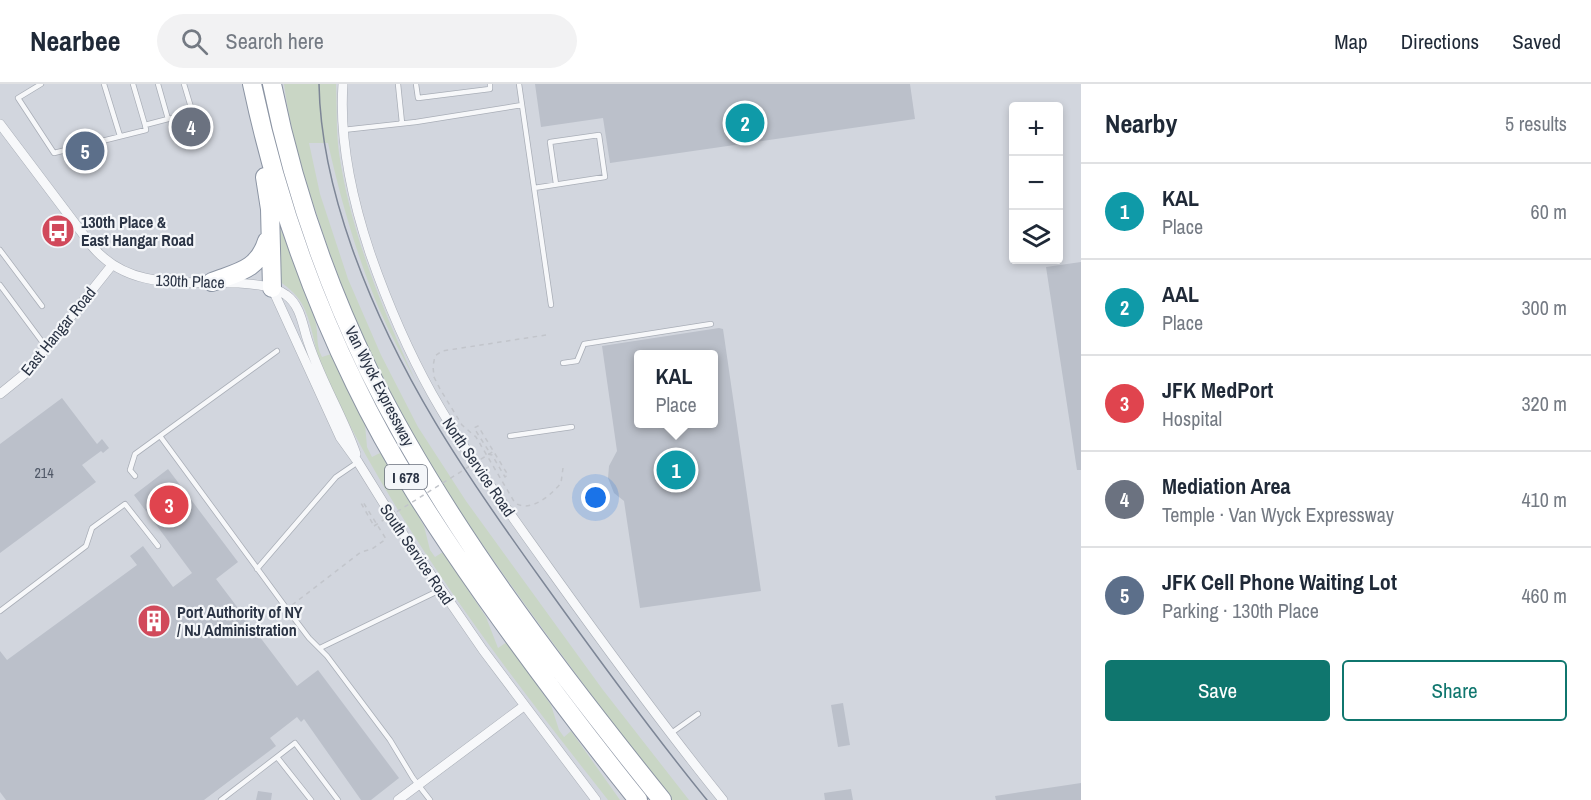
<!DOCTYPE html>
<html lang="en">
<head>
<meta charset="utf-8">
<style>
  :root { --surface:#fff; --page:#f2f2f3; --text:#1f2937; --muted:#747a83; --line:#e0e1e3; --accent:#0f766e }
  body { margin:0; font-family:"Archivo Narrow",sans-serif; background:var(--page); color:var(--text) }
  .controls { position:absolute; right:18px; top:18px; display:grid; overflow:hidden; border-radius:6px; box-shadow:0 3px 9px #0003 }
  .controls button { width:54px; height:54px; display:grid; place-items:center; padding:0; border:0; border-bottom:2px solid var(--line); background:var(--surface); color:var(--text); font:30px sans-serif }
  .you { position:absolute; left:596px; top:414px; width:21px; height:21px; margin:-15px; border:4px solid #fff; border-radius:50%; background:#1a73e8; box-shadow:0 0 0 9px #1a73e833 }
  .badge { display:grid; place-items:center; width:39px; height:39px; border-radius:50%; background:var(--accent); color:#fff; font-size:20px; font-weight:700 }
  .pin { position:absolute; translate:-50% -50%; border:3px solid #fff; box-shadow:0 2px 6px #0006 }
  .popup { position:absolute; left:634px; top:266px; width:84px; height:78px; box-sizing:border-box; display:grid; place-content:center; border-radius:6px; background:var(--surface); filter:drop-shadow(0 2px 4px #0005); font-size:20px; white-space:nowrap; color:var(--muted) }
  .popup b { font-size:22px; color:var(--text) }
  .popup::after { content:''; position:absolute; left:50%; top:100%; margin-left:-12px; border:12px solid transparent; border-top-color:var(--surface) }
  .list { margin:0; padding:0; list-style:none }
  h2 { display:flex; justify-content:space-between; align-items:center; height:78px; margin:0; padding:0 24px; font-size:26px }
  h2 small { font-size:20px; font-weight:400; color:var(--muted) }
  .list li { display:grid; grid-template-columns:39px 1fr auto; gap:18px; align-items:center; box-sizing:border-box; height:96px; padding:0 24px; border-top:2px solid var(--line) }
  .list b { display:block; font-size:22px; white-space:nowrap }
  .list p { margin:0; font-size:20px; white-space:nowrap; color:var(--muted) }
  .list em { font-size:20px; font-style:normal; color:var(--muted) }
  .actions { display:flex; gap:12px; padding:18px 24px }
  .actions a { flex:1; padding:14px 0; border:2px solid var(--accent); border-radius:6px; text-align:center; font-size:21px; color:var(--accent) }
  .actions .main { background:var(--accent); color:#fff }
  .icon { flex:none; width:33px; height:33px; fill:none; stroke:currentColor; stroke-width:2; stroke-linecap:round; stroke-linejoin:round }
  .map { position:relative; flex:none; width:1081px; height:716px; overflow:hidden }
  header { display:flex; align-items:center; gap:36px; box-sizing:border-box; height:84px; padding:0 30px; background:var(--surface); border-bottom:2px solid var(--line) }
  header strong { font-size:28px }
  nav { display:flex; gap:33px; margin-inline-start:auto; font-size:21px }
  .search { width:420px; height:54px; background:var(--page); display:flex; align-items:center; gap:15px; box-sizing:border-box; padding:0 21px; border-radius:33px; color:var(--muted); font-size:22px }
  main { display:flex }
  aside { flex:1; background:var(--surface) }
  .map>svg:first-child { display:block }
</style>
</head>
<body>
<header>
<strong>Nearbee</strong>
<div class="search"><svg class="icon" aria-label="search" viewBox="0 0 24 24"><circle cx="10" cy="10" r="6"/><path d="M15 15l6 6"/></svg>Search here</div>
<nav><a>Map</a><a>Directions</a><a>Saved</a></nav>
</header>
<main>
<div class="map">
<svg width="1081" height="716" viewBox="0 0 1081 716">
  <rect width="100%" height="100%" fill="#e4e7ec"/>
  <!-- built -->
  <path fill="#d2d6de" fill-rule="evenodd" d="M 0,0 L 1081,0 L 1081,716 L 0,716 ZM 1014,22 L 1058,22 L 1058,176 L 1014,176 ZM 638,270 L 714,270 L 714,340 L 638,340 Z"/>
  <!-- green -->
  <path fill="#c9d6c5" d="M 284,0 L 336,0 C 337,23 336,46 339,69 C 351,150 382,224 416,298 C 404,275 391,252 380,227 C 357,173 341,117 328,59 L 309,59 L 320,110 L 348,195 L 381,271 L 418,343 L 466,417 L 603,606 L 689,716 L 672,716 C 613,640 555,563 499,484 C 456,423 412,359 380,291 C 357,242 337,192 320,140 C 305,95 290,48 284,0 Z
    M 280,144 L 303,200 C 303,213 312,223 315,236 C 319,249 315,260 322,273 L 331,270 L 365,340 L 367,363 L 372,373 L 382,368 L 424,442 L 430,466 L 435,473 L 443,468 L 486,533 L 498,564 L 507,558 L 551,621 L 559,646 L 564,653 L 571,647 L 620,716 L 608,716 C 508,589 407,459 336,314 C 329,300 323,286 318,272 C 313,255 311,236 302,220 C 296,209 286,202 276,195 L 276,145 Z"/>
  <!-- building -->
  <path fill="#bbc0ca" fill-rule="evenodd" d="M 535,0 L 910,0 L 915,35 L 610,79 L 603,34 L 541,43 Z
    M 1081,178 L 1081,386 L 1077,386 L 1046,183 Z
    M 719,244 L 723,245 L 761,507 L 640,524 L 624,417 L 614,409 L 608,394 L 609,382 L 617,367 L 602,262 ZM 639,270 L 714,270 L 714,339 L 639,339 Z
    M 62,314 L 97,360 L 102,355 L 109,364 L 103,369 L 101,367 L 82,381 L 96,398 L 0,469 L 0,360 Z
    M 168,385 L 238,478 L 216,495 L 297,602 L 318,586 L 399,694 L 371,716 L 361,716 L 304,635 L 301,638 L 297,633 L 270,654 L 276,662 L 204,716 L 6,716 L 0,708 L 0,567 L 7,576 L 137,481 L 130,472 L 143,462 L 173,503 L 192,489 L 134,411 Z
    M 843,619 L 850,661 L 838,663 L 831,621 Z
    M 1081,699 L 1081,716 L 996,716 L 995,712 Z
    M 851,705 L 853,716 L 825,716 L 824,709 Z
    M 258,707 L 272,709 L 271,716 L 256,716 Z"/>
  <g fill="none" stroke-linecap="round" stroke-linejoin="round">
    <!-- lane casing -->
    <g stroke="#a9aeb7" stroke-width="6">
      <path id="lane" d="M 41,0 L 18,14 L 54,69 L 146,46 L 145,41 L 168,35 L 158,0
        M 104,0 L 120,52
        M 133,0 L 145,41
        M 398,0 L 402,39
        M 416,0 L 418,14 L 490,5 L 490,0
        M 519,0 L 551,221
        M 168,35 L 193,30 L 184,0
        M 343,46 L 416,38 L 522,21
        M 534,104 L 605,93 L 599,51 L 550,58 L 556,100
        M 0,166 L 42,222
        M 0,201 L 46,263
        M 563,279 L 577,277 L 584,260 L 711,240
        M 160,352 L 287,525 L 309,554 L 327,572 L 390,656 L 413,694 L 430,716
        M 510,352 L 572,343
        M 135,392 L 130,386 L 135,370 L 277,267
        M 257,485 L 336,393 L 358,378
        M 0,527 L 86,462 L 92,444 L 125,420 L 158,462
        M 320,564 L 440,506
        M 670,650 L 698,630
        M 277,673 L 311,716
        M 221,716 L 295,659 L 338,716"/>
    </g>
    <!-- street casing -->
    <g stroke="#a9aeb7" stroke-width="10">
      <path id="street" d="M 343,0 C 339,57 352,115 370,169 C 387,218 407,265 432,310 C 467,372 510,429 551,487 C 607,565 663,642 723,716
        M 0,40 L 92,162 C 129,207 185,197 237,199 C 252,200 273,201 286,211 C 299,220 302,237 306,251 C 318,293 342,329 356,370
        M 272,204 L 340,353 L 358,378 L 399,444 L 483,566 L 596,716
        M 0,310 L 26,289 L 112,181
        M 398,716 L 524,622"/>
    </g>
    <!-- highway casing -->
    <g stroke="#8b94a3" stroke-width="20">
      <path id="highway" d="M 252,0 C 274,104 308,204 355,300 C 391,375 437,445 485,513 C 534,582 585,650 638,716
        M 272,0 C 292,99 325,196 369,287 C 445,440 555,583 662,716
        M 265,93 L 270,125 L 272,204
        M 212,198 C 238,188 258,186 267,157"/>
    </g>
    <!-- path -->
    <path stroke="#c2c5cb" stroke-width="1.5" stroke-dasharray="4.5 4.5" stroke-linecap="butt" d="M 546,251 L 442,267 L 435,272 L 433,282 L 434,293 L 440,305 L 462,341 L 476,353 L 515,419 C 531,429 551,411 561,399 L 563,384
      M 488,370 L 492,371 L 505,393 L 508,391 L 478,342 L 474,344 L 490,369
      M 292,521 L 361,468 L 372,465 L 386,455 L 363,418 L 361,419 L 374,442
      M 276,532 L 281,529"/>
    <!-- lane -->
    <use href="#lane" stroke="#f7f8fa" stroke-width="4.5"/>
    <!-- street -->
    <use href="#street" stroke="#f7f8fa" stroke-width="9"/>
    <!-- highway -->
    <use href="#highway" stroke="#fff" stroke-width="18"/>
    <!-- tram -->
    <path stroke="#7d8696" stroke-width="1.5" d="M 319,0 C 320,57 333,110 352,164 C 397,291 465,390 543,498 C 596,572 649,645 707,716"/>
    <!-- path-bridge -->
    <path stroke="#c2c5cb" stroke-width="1.5" stroke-dasharray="4.5 4.5" stroke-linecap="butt" d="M 374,442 L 494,367"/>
  </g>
  <!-- icons -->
  <defs>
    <g id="bus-disc" transform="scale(1.725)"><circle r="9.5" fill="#d1495b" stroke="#f4f6f9"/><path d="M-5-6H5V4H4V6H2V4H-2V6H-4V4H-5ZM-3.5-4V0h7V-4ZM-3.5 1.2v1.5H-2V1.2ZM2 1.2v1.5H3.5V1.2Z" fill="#fff"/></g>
    <g id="building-disc" transform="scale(1.725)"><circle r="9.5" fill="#d1495b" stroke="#f4f6f9"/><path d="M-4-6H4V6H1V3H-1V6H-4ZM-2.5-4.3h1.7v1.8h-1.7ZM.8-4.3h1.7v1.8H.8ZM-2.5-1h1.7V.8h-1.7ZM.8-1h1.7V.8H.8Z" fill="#fff"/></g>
  </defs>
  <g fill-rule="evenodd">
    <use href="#bus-disc" x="58" y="147"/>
    <use href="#building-disc" x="154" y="537"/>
  </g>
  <g text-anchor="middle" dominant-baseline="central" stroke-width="4.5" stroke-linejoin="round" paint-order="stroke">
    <!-- number labels -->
    <g font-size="14" fill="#4f5766">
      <text x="44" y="389">214</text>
    </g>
    <!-- shield labels -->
    <rect fill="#f4f6f9" stroke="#676e7b" stroke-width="1.5" x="385" y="381" width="42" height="24" rx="4.5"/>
    <g font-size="15" font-weight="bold" fill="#2b3445">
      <text x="406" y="393">I 678</text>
    </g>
    <!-- poi labels -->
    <g font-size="16" font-weight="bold" fill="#2b3445" stroke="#f4f6f9" text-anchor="start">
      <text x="81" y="138">130th Place &amp;<tspan x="81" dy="18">East Hangar Road</tspan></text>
      <text x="177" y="528">Port Authority of NY<tspan x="177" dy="18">/ NJ Administration</tspan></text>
    </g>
    <!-- street labels -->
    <g font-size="16" fill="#2b3445" stroke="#f4f6f9">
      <text transform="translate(190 197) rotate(2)">130th Place</text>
      <text transform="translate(58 247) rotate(-51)">East Hangar Road</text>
      <text transform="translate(380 302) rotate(63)">Van Wyck Expressway</text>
      <text transform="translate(479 383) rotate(56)">North Service Road</text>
      <text transform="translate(417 470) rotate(56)">South Service Road</text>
    </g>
  </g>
</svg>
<div class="controls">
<button>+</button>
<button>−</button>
<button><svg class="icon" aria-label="layers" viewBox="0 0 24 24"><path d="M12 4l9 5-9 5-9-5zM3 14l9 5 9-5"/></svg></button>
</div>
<div class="you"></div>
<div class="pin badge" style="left:676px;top:386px;background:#0f9aa8">1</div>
<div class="popup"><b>KAL</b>Place</div>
<div class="pin badge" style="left:745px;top:39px;background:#0f9aa8">2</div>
<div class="pin badge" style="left:169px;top:421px;background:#e0444e">3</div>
<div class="pin badge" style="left:191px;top:43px;background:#6b7280">4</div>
<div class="pin badge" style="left:85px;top:67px;background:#5c6f8a">5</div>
</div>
<aside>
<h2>Nearby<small>5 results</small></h2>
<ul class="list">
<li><span class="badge" style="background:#0f9aa8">1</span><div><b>KAL</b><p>Place</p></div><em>60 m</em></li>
<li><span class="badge" style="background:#0f9aa8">2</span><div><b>AAL</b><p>Place</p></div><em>300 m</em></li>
<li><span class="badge" style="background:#e0444e">3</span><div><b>JFK MedPort</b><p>Hospital</p></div><em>320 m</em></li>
<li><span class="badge" style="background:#6b7280">4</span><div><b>Mediation Area</b><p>Temple · Van Wyck Expressway</p></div><em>410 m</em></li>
<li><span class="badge" style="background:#5c6f8a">5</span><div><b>JFK Cell Phone Waiting Lot</b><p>Parking · 130th Place</p></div><em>460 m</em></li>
</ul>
<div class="actions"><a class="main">Save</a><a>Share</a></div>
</aside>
</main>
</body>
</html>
